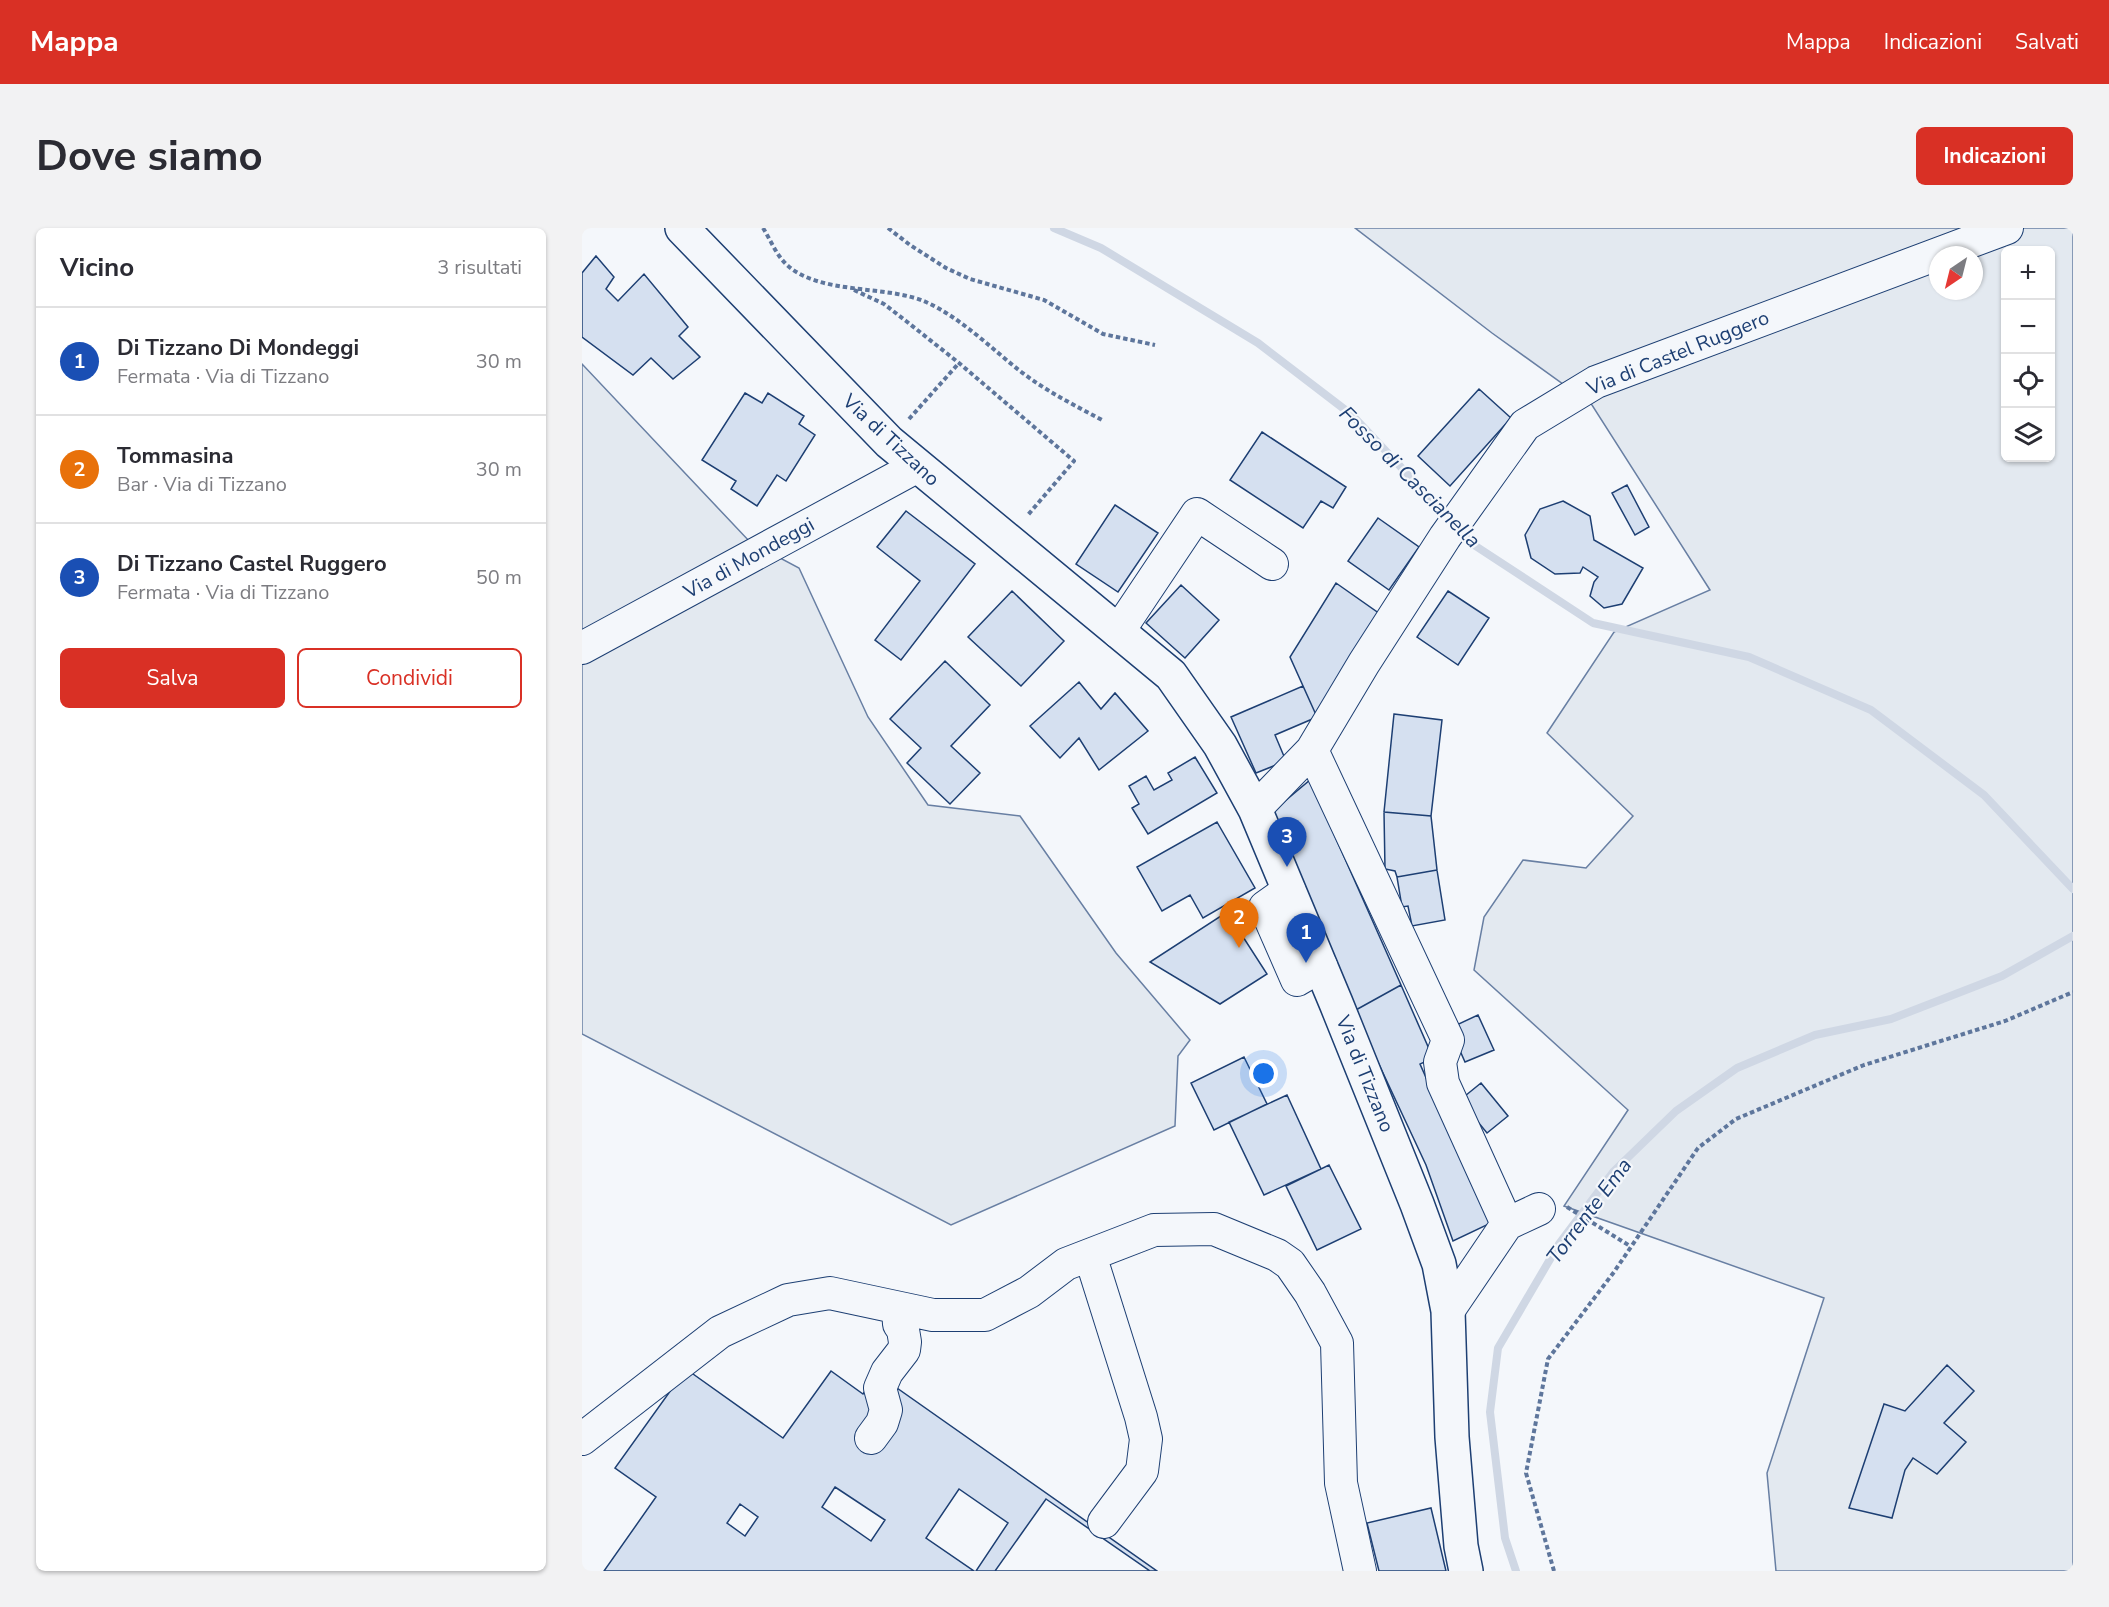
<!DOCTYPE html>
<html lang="it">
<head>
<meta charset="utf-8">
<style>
  :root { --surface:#fff; --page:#f2f2f3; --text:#2b2b33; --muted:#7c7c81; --line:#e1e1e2; --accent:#d93025 }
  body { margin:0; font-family:"Nunito Sans",sans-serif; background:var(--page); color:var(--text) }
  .controls { position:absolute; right:18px; top:18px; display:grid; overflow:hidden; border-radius:9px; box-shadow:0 2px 4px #0004 }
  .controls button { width:54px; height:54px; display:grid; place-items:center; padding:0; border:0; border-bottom:2px solid var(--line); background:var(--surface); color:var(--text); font:30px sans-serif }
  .compass { position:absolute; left:1347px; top:18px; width:54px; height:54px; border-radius:50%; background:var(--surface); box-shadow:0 2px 4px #0004; rotate:215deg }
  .you { position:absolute; left:682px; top:846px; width:21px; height:21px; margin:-15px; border:4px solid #fff; border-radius:50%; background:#1a73e8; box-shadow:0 0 0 9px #1a73e833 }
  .badge { display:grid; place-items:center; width:39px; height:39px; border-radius:50%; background:var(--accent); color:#fff; font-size:20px; font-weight:700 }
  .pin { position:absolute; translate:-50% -50px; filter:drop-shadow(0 2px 3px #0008) }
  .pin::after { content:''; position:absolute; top:32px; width:21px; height:18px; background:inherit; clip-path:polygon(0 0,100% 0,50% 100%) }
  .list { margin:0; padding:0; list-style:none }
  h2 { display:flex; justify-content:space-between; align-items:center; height:78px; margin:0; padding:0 24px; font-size:26px }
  h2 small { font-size:20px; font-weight:400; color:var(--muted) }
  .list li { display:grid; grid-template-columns:39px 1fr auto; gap:18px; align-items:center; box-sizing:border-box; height:108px; padding:0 24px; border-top:2px solid var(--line) }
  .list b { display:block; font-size:22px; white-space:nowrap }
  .list p { margin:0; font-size:20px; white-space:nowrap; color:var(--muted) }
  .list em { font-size:20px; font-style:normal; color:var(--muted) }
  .actions { display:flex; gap:12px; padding:18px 24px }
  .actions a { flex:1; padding:14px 0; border:2px solid var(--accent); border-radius:9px; text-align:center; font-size:21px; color:var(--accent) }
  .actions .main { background:var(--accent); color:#fff }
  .icon { flex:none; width:33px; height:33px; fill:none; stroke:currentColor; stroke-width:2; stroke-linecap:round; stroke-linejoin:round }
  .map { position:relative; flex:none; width:1491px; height:1343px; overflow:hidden; border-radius:9px }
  header { display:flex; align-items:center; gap:36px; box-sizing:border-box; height:84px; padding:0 30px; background:var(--accent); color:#fff }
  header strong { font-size:28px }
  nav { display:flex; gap:33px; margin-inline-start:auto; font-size:21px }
  .intro { display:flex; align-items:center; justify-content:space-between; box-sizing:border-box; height:144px; padding:0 36px }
  h1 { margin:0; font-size:42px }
  .button { padding:15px 27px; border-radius:9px; background:var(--accent); color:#fff; font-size:21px; font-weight:700 }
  main { display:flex; gap:36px; padding:0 36px }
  aside { flex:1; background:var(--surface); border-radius:9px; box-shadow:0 2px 4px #0004 }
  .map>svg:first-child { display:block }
</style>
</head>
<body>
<header>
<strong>Mappa</strong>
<nav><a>Mappa</a><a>Indicazioni</a><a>Salvati</a></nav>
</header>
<div class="intro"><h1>Dove siamo</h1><a class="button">Indicazioni</a></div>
<main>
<aside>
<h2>Vicino<small>3 risultati</small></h2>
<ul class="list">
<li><span class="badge" style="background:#1a4fb4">1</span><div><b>Di Tizzano Di Mondeggi</b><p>Fermata · Via di Tizzano</p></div><em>30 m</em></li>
<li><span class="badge" style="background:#e8710a">2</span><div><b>Tommasina</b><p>Bar · Via di Tizzano</p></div><em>30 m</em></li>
<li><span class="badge" style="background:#1a4fb4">3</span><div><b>Di Tizzano Castel Ruggero</b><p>Fermata · Via di Tizzano</p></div><em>50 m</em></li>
</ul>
<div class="actions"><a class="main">Salva</a><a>Condividi</a></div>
</aside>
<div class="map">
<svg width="1491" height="1343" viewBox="0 0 1491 1343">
  <rect width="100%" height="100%" fill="#f4f7fb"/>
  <!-- green -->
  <path fill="#e3e9f0" stroke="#687fa3" stroke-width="1.5" fill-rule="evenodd" d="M 773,0 L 1491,0 L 1491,1343 L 1194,1343 L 1185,1245 L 1242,1070 L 982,978 L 1046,882 L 892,742 L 902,689 L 941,632 L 1004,640 L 1051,588 L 965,505 L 1032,404 L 1128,362 L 1010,177 L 910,105 ZM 1424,22 L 1468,22 L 1468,230 L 1424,230 ZM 1356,27 L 1392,27 L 1392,63 L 1356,63 Z
    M 0,136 L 168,314 L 217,340 L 286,489 L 346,577 L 438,588 L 534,725 L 608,812 L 596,828 L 593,898 L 369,997 L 0,806 Z"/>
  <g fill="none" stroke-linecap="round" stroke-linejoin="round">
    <!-- stream -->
    <path stroke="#cfd7e4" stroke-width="8" d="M 472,0 L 519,20 L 676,115 L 770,187 L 892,317 L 1011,395 L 1167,429 L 1289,482 L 1402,567 L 1491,661
      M 934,1343 L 923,1310 L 908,1184 L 916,1120 L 977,1016 L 1032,943 L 1094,883 L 1155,840 L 1233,807 L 1309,791 L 1420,748 L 1491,708"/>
  </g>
  <!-- building -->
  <path fill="#d5e0f0" stroke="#1d3f73" stroke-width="1.5" fill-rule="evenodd" d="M 14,28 L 32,49 L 24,61 L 36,73 L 62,46 L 106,99 L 97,108 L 118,129 L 91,151 L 69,130 L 51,147 L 0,109 L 0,45 Z
    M 897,161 L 929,190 L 868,258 L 836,228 Z
    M 163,165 L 180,175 L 186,165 L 222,188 L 217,196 L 233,207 L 204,253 L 195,247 L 175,278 L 149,261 L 154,253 L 120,232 Z
    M 680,204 L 764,259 L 751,280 L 739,273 L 721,300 L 648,252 Z
    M 1045,257 L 1067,299 L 1053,307 L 1030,265 Z
    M 981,273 L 1008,288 L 1012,312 L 1061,340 L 1040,376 L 1022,380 L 1008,368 L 1012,354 L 1016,349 L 1001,339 L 998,345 L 973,346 L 949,330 L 943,307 L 958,281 Z
    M 533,277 L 576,305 L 536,364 L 494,336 Z
    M 324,283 L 393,336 L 319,432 L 293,412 L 338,353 L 295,319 Z
    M 796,290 L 837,319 L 807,362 L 766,333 Z
    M 754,355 L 798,386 L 735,489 L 708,429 Z
    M 599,357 L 637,392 L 603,430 L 564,395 Z
    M 430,363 L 482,413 L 439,458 L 386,409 Z
    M 866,363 L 907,390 L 876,437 L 835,409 Z
    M 363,433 L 408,477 L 369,518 L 398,545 L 368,576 L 325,535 L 339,520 L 308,491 Z
    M 497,454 L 519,481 L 533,465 L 566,503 L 517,542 L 497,510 L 478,530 L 448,498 Z
    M 721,458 L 735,489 L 693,507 L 704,533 L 674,545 L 649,489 Z
    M 812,486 L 860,492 L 849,588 L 802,584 Z
    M 613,529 L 635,565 L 566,606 L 550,580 L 557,576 L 547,558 L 564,548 L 572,562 L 590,552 L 586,545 Z
    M 728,552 L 819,757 L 772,783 L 685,588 Z
    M 802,584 L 849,588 L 855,642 L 815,649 L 813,643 L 803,641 Z
    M 635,594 L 673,660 L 621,690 L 608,667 L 580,683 L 555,639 Z
    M 855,642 L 863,692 L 830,698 L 826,678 L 820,679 L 815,649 Z
    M 645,684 L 685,746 L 638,776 L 568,734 Z
    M 819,757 L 851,830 L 838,836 L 909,995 L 871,1013 L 844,937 L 772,783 Z
    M 896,787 L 912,822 L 883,834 L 868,800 Z
    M 662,829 L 685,876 L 632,902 L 609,855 Z
    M 899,855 L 926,888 L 905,905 L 878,872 Z
    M 705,867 L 739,941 L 682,967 L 647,894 Z
    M 747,937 L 779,1001 L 735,1022 L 704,958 Z
    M 1365,1137 L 1392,1163 L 1362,1195 L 1384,1214 L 1355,1246 L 1331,1230 L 1323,1242 L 1310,1290 L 1267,1280 L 1302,1176 L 1323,1183 Z
    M 104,1141 L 201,1210 L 249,1143 L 281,1166 L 295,1146 L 575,1343 L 394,1343 L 426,1295 L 377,1261 L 344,1310 L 392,1343 L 22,1343 L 74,1269 L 33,1240 ZM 253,1259 L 303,1292 L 289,1313 L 240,1279 ZM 158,1276 L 176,1289 L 163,1308 L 145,1295 Z
    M 464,1271 L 568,1343 L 413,1343 Z
    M 849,1280 L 864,1343 L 797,1343 L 785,1295 Z"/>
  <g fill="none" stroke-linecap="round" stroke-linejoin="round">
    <!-- minor casing -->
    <g stroke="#1d3f73" stroke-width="34">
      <path id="minor" d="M 536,404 L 615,286 L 690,336
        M 0,420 L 334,239
        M 730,522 L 866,812 L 858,834 L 861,855 L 925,996
        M 673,581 L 730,522 L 782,435 L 863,309 L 943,197 L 1014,154 L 1425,0
        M 707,662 L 683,679 L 715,752 L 739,738
        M 508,1027 L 559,1189 L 564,1211 L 560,1243 L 522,1294
        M 866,1083 L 925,996 L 957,981
        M 289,1210 L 300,1195 L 304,1182 L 298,1160 L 305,1144 L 322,1122 L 323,1114 L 321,1102 L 317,1096 L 316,1081
        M 0,1211 L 138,1104 L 206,1072 L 248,1065 L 351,1087 L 403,1087 L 447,1064 L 484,1036 L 572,1002 L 632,1001 L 695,1027 L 708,1036 L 728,1065 L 755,1115 L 759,1255 L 778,1343"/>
    </g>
    <!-- major casing -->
    <g stroke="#1d3f73" stroke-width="36">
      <path id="major" d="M 100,0 L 307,214 L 589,447 L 638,517 L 673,581 L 754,775 L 835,976 L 857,1036 L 866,1083 L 870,1209 L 879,1318 L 884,1343"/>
    </g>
    <!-- path -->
    <path stroke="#5e769c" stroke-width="4" stroke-dasharray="4.5 3" stroke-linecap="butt" d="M 181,0 C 188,11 194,26 203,35 C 235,68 307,56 346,75 C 380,91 409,120 438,143 C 464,163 492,177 520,192
      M 306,0 L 328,17 L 364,40 L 388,51 L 462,72 L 521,106 L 573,117
      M 272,62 L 302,76 L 324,93 L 377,135 L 492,233 L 445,288
      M 327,191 L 377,135
      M 985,979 L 1048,1018
      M 972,1343 L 944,1245 L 966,1131 L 1032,1044 L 1116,920 L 1154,891 L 1282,837 L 1423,793 L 1491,764"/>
    <!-- minor -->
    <use href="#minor" stroke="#f4f7fb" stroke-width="32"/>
    <!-- major -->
    <use href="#major" stroke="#f4f7fb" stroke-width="33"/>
  </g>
  <g text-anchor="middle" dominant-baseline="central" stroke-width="4.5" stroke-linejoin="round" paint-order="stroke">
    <!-- street labels -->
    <g font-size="20" fill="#1d3f73" stroke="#f4f7fb">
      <text transform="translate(1096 125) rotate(-22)">Via di Castel Ruggero</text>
      <text transform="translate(309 212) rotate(43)">Via di Tizzano</text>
      <text transform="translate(167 330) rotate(-29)">Via di Mondeggi</text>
      <text transform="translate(783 846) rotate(68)">Via di Tizzano</text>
    </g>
    <!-- water labels -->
    <g font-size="21" font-style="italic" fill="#1d3f73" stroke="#f4f7fb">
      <text transform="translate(828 249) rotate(45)">Fosso di Cascianella</text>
      <text transform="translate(1007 983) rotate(-53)">Torrente Ema</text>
    </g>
  </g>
</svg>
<div class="controls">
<button>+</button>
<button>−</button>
<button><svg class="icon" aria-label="locate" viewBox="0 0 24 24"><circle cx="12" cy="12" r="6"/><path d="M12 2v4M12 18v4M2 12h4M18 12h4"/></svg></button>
<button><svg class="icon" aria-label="layers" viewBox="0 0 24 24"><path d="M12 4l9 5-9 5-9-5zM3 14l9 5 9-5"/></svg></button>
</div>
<svg class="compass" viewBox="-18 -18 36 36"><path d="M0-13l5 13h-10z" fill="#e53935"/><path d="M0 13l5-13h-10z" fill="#7c7c81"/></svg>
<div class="you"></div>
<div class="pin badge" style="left:724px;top:735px;background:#1a4fb4">1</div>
<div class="pin badge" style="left:657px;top:720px;background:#e8710a">2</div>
<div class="pin badge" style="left:705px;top:639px;background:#1a4fb4">3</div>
</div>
</main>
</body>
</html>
